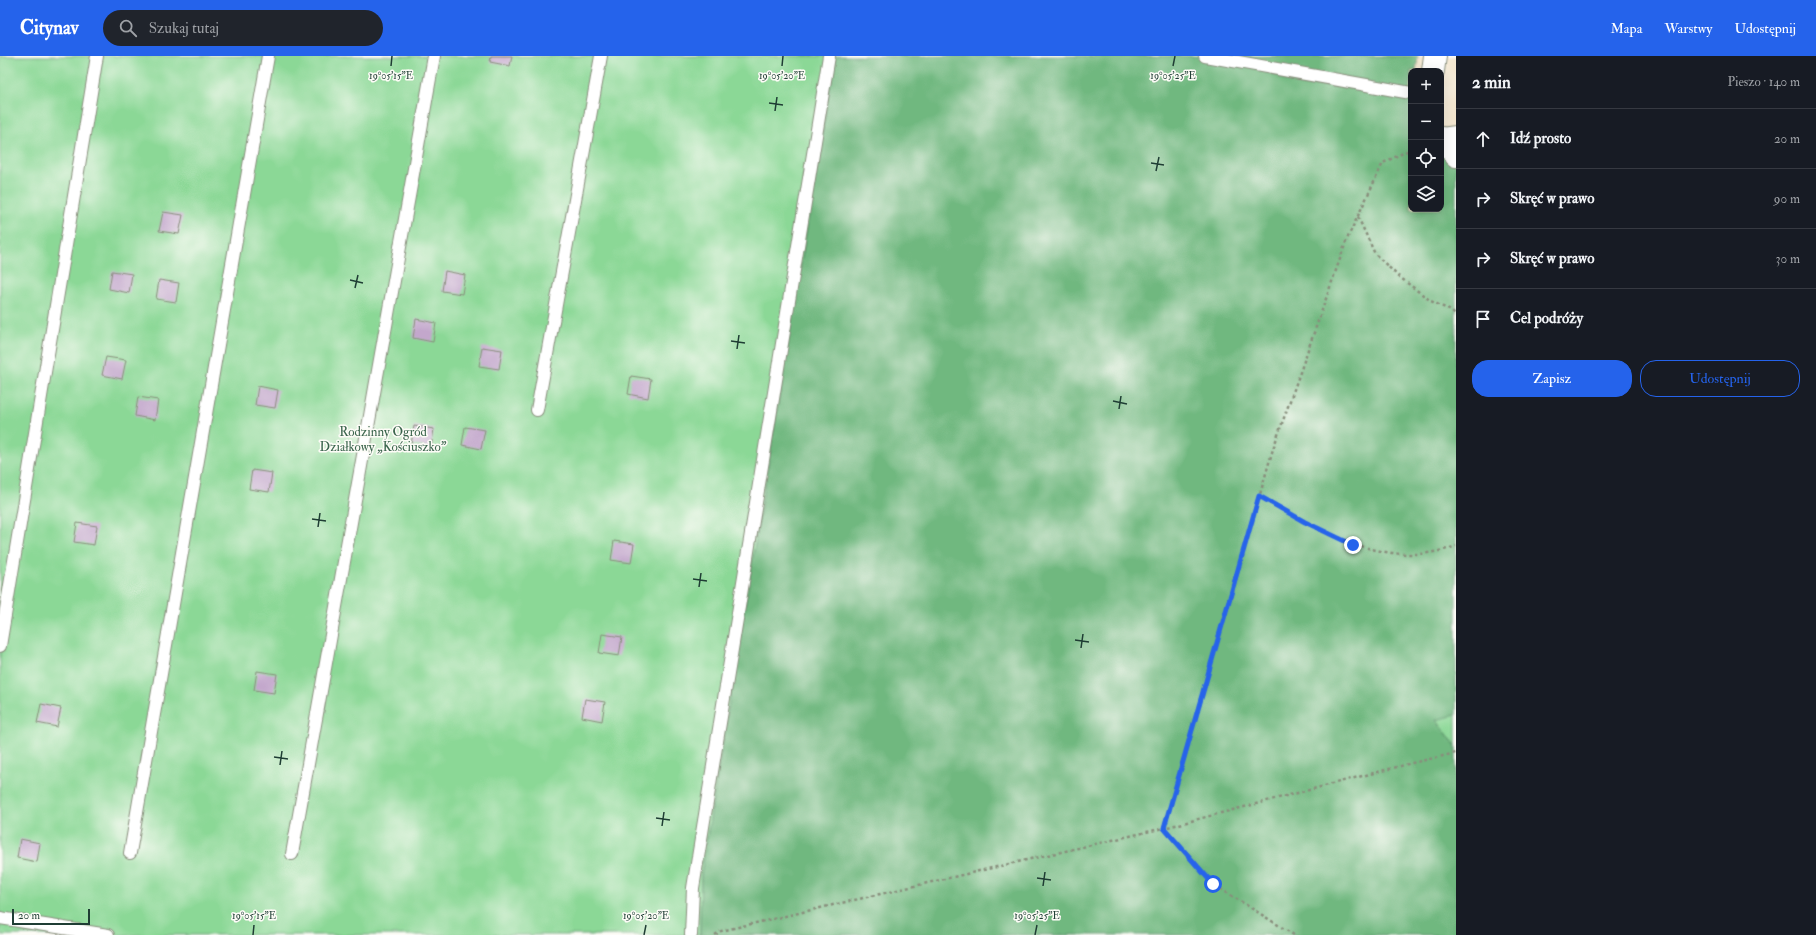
<!DOCTYPE html>
<html lang="pl">
<head>
<meta charset="utf-8">
<style>
  :root { --surface:#171b24; --page:#20242c; --text:#f1f3f6; --muted:#9ea1a6; --line:#363941; --accent:#2563eb }
  body { margin:0; font-family:"IM FELL Double Pica",serif; background:var(--page); color:var(--text) }
  .controls { position:absolute; right:12px; top:12px; display:grid; overflow:hidden; border-radius:8px; box-shadow:0 4px 16px #0002 }
  .controls button { width:36px; height:36px; display:grid; place-items:center; padding:0; border:0; border-bottom:1px solid var(--line); background:var(--surface); color:var(--text); font:20px sans-serif }
  .scale { position:absolute; left:12px; bottom:10px; width:78px; box-sizing:border-box; padding-left:4px; border:2px solid #1f3d34; border-top:0; font-size:11px; line-height:14px; white-space:nowrap; color:#1f3d34; -webkit-text-stroke:3px #fdfcf7; paint-order:stroke }
  .stop { position:absolute; width:12px; height:12px; margin:-9px; border:3px solid #2563eb; border-radius:50%; background:#fff }
  .stop.end { background:#2563eb; border-color:#fff; box-shadow:0 1px 4px #0008 }
  .list { margin:0; padding:0; list-style:none }
  h2 { display:flex; justify-content:space-between; align-items:center; height:52px; margin:0; padding:0 16px; font-size:17px }
  h2 small { font-size:13px; font-weight:400; color:var(--muted) }
  .list li { display:grid; grid-template-columns:26px 1fr auto; gap:12px; align-items:center; box-sizing:border-box; height:60px; padding:0 16px; border-top:1px solid var(--line) }
  .list b { display:block; font-size:15px; white-space:nowrap }
  .list em { font-size:13px; font-style:normal; color:var(--muted) }
  .actions { display:flex; gap:8px; padding:12px 16px }
  .actions a { flex:1; padding:9px 0; border:1px solid var(--accent); border-radius:16px; text-align:center; font-size:14px; color:var(--accent) }
  .actions .main { background:var(--accent); color:#fff }
  .icon { flex:none; width:22px; height:22px; fill:none; stroke:currentColor; stroke-width:2; stroke-linecap:round; stroke-linejoin:round }
  .map { position:relative; flex:none; width:1456px; height:879px; overflow:hidden }
  header { display:flex; align-items:center; gap:24px; box-sizing:border-box; height:56px; padding:0 20px; background:var(--accent); color:#fff }
  header strong { font-size:19px }
  nav { display:flex; gap:22px; margin-inline-start:auto; font-size:14px }
  .search { width:280px; height:36px; background:var(--page); display:flex; align-items:center; gap:10px; box-sizing:border-box; padding:0 14px; border-radius:22px; color:var(--muted); font-size:15px }
  main { display:flex }
  aside { flex:1; background:var(--surface) }
  .map>svg:first-child { display:block }
</style>
</head>
<body>
<header>
<strong>Citynav</strong>
<div class="search"><svg class="icon" aria-label="search" viewBox="0 0 24 24"><circle cx="10" cy="10" r="6"/><path d="M15 15l6 6"/></svg>Szukaj tutaj</div>
<nav><a>Mapa</a><a>Warstwy</a><a>Udostępnij</a></nav>
</header>
<main>
<div class="map">
<svg width="1456" height="879" viewBox="0 0 1456 879">
  <rect width="100%" height="100%" fill="#fdfcf7"/>
  <filter id="ink" filterUnits="userSpaceOnUse"><feTurbulence type="fractalNoise" baseFrequency=".025" numOctaves="2"/><feDisplacementMap in="SourceGraphic" scale="8" xChannelSelector="R" yChannelSelector="G"/><feConvolveMatrix kernelMatrix="1 2 1 2 8 2 1 2 1" color-interpolation-filters="sRGB"/></filter>
  <filter id="wash" filterUnits="userSpaceOnUse"><feTurbulence type="fractalNoise" baseFrequency=".012" numOctaves="4" result="noise"/><feDisplacementMap in="SourceGraphic" scale="16" xChannelSelector="R" yChannelSelector="G"/><feGaussianBlur stdDeviation="0.9" result="paint"/><feColorMatrix in="noise" values="0 0 0 0 0 0 0 0 0 0 0 0 0 0 0 0 0 1.4 0 .05"/><feComposite in="paint" operator="in"/></filter>
  <g filter="url(#wash)">
    <rect width="100%" height="100%" fill="#f1e0c3"/>
    <!-- green -->
    <path fill="#8bd896" stroke="#558a65" d="M 0,0 L 835,0 L 701,818 L 700,879 L 0,879 Z
      M 1456,659 L 1456,690 L 1436,663 Z"/>
    <!-- forest -->
    <path fill="#70b87f" stroke="#487a5a" d="M 835,0 L 1418,0 L 1416,15 L 1411,15 L 1411,153 L 1441,153 L 1441,95 L 1456,109 L 1456,659 L 1436,664 L 1456,690 L 1456,879 L 700,879 L 701,818 Z"/>
    <g id="blocks">
      <!-- building -->
      <path fill="#c3a7cc" d="M 491,0 L 512,0 L 510,10 L 490,6 Z
        M 163,156 L 183,159 L 179,178 L 159,175 Z
        M 112,215 L 132,218 L 129,237 L 109,233 Z
        M 445,215 L 465,219 L 462,238 L 442,235 Z
        M 159,224 L 179,227 L 176,246 L 156,243 Z
        M 416,263 L 436,267 L 433,286 L 413,282 Z
        M 482,291 L 502,294 L 499,313 L 479,310 Z
        M 106,301 L 126,304 L 122,323 L 102,319 Z
        M 631,320 L 651,323 L 648,342 L 628,338 Z
        M 258,330 L 278,334 L 275,352 L 255,349 Z
        M 138,341 L 158,344 L 155,364 L 135,360 Z
        M 414,370 L 434,373 L 431,392 L 411,389 Z
        M 465,371 L 485,374 L 481,393 L 462,389 Z
        M 252,414 L 272,417 L 269,436 L 249,433 Z
        M 77,467 L 97,470 L 94,489 L 74,486 Z
        M 614,485 L 634,488 L 631,507 L 611,504 Z
        M 602,578 L 622,581 L 619,600 L 599,597 Z
        M 257,615 L 277,618 L 274,637 L 254,634 Z
        M 585,643 L 605,646 L 602,665 L 582,661 Z
        M 41,648 L 61,652 L 57,671 L 37,667 Z
        M 20,783 L 40,787 L 37,806 L 17,802 Z"/>
    </g>
  </g>
  <g filter="url(#ink)">
    <use href="#blocks" fill-opacity="0" stroke="#888e7c" stroke-width="1"/>
    <g fill="none" stroke-linecap="round" stroke-linejoin="round">
      <!-- lane casing -->
      <g stroke="#888e7c" stroke-width="14">
        <path id="lane" d="M 1205,0 L 1411,37
          M 1441,78 L 1456,76
          M 537,354 L 601,0
          M 0,590 L 97,0
          M 130,797 L 268,0
          M 292,798 L 434,0
          M 0,862 L 108,879
          M 691,879 L 693,832 L 829,0"/>
      </g>
      <!-- street casing -->
      <g stroke="#888e7c" stroke-width="24">
        <path id="street" d="M 1433,15 L 1435,0
          M 1441,82 L 1456,100"/>
      </g>
      <!-- path -->
      <path stroke="#888e7c" stroke-width="2.5" stroke-dasharray="3 3" stroke-linecap="butt" d="M 1358,161 L 1375,198 L 1398,220 L 1431,245 L 1451,255 L 1456,260
        M 1259,440 C 1318,474 1386,516 1456,490
        M 715,879 L 721,875 L 1164,772 L 1273,393 L 1347,183 L 1383,107 L 1411,93
        M 1294,879 L 1213,828 L 1164,772 L 1412,707 L 1456,697"/>
      <!-- lane -->
      <use href="#lane" stroke="#fff" stroke-width="12"/>
      <!-- street -->
      <use href="#street" stroke="#fff" stroke-width="22"/>
    </g>
  </g>
  <g fill="none" stroke-linecap="round" stroke-linejoin="round" filter="url(#ink)">
    <!-- route -->
    <path stroke="#2563eb" stroke-width="5" d="M 1213,828 L 1164,772 L 1259,440 L 1305,466 L 1353,489"/>
  </g>
  <!-- ticks -->
  <path fill="none" stroke="#1f3d34" stroke-width="1.5" d="M 391,10 L 392,0M 782,10 L 783,0M 1173,10 L 1175,0M 769,47 L 783,49M 775,55 L 777,41M 1151,107 L 1164,109M 1156,115 L 1159,101M 350,224 L 363,227M 355,232 L 358,219M 731,285 L 745,287M 737,293 L 739,279M 1113,345 L 1127,348M 1119,353 L 1121,340M 312,463 L 326,465M 318,471 L 320,457M 693,523 L 707,525M 699,531 L 701,517M 1075,584 L 1089,586M 1081,592 L 1083,578M 274,701 L 288,703M 280,709 L 282,695M 656,762 L 670,764M 662,770 L 664,756M 1037,822 L 1051,824M 1043,830 L 1045,816M 253,879 L 254,869M 644,879 L 646,869M 1035,879 L 1037,869"/>
  <g text-anchor="middle" dominant-baseline="central" stroke-width="3" stroke-linejoin="round" paint-order="stroke">
    <!-- park labels -->
    <g font-size="13" fill="#3a644c" stroke="#fdfcf7">
      <text x="383" y="376">Rodzinny Ogród<tspan x="383" dy="15">Działkowy „Kościuszko”</tspan></text>
    </g>
  </g>
  <g font-size="10" text-anchor="middle" fill="#1f3d34" stroke="#fdfcf7" stroke-width="3" stroke-linejoin="round" paint-order="stroke">
    <text x="391" y="23">19°05'15"E</text>
    <text x="782" y="23">19°05'20"E</text>
    <text x="1173" y="23">19°05'25"E</text>
    <text x="254" y="863">19°05'15"E</text>
    <text x="646" y="863">19°05'20"E</text>
    <text x="1037" y="863">19°05'25"E</text>
  </g>
</svg>
<div class="controls">
<button>+</button>
<button>−</button>
<button><svg class="icon" aria-label="locate" viewBox="0 0 24 24"><circle cx="12" cy="12" r="6"/><path d="M12 2v4M12 18v4M2 12h4M18 12h4"/></svg></button>
<button><svg class="icon" aria-label="layers" viewBox="0 0 24 24"><path d="M12 4l9 5-9 5-9-5zM3 14l9 5 9-5"/></svg></button>
</div>
<div class="scale">20 m</div>
<div class="stop" style="left:1213px;top:828px"></div>
<div class="stop end" style="left:1353px;top:489px"></div>
</div>
<aside>
<h2>2 min<small>Pieszo · 140 m</small></h2>
<ul class="list">
<li><svg class="icon" aria-label="ahead" viewBox="0 0 24 24"><path d="M12 20V5M6 11l6-6 6 6"/></svg><div><b>Idź prosto</b></div><em>20 m</em></li>
<li><svg class="icon" aria-label="right" viewBox="0 0 24 24"><path d="M7 20v-9h11M14 6l5 5-5 5"/></svg><div><b>Skręć w prawo</b></div><em>90 m</em></li>
<li><svg class="icon" aria-label="right" viewBox="0 0 24 24"><path d="M7 20v-9h11M14 6l5 5-5 5"/></svg><div><b>Skręć w prawo</b></div><em>30 m</em></li>
<li><svg class="icon" aria-label="arrive" viewBox="0 0 24 24"><path d="M6 21V4h12l-3 4 3 4H6"/></svg><div><b>Cel podróży</b></div></li>
</ul>
<div class="actions"><a class="main">Zapisz</a><a>Udostępnij</a></div>
</aside>
</main>
</body>
</html>
